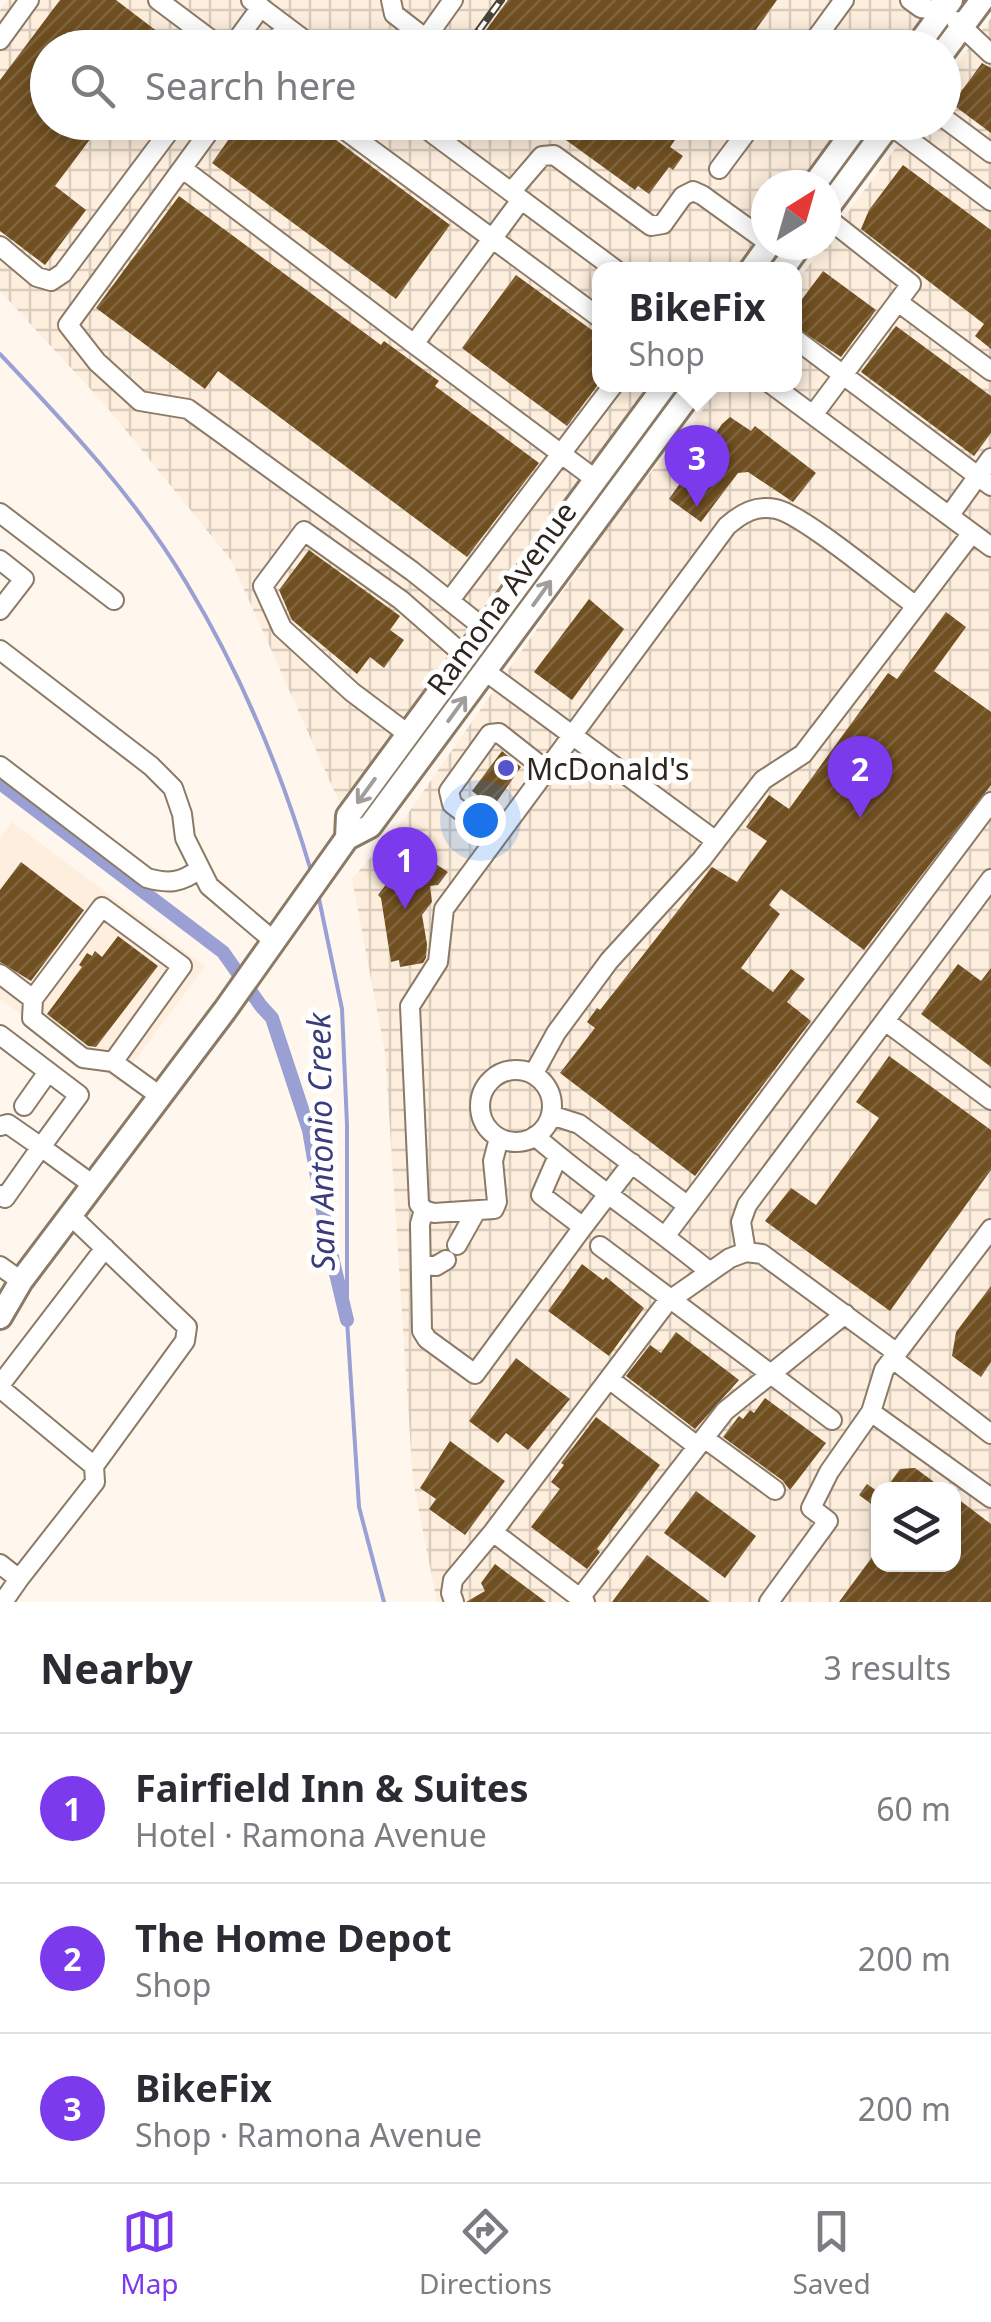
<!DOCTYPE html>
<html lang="en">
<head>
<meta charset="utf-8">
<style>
  :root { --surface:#fff; --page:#f2f2f3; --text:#2b2b33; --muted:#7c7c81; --line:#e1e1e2; --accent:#7c3aed }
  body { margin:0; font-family:"Noto Sans",sans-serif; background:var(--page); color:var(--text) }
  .controls { position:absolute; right:30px; bottom:30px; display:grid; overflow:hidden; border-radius:20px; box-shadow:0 5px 25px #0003 }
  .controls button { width:90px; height:90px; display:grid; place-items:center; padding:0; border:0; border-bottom:2px solid var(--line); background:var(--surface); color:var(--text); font:50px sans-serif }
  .compass { position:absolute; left:751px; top:170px; width:90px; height:90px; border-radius:50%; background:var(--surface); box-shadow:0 5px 25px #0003; rotate:37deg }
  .you { position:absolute; left:480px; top:820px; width:35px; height:35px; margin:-25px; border:8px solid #fff; border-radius:50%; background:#1a73e8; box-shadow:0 0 0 15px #1a73e833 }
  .badge { display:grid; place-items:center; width:65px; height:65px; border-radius:50%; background:var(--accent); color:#fff; font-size:32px; font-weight:700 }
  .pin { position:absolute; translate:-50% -82px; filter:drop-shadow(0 2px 5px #0008) }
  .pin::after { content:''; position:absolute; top:52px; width:35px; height:30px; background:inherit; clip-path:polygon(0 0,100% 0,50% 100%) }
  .popup { position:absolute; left:592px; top:262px; width:210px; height:130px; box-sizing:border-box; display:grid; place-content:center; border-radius:20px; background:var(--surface); filter:drop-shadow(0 2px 8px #0005); font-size:32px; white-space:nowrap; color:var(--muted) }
  .popup b { font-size:38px; color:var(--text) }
  .popup::after { content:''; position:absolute; left:50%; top:100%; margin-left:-20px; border:20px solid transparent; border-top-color:var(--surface) }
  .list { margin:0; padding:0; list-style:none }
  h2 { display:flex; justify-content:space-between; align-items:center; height:130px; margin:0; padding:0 40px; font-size:42px }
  h2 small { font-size:32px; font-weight:400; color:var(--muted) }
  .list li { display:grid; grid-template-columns:65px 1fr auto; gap:30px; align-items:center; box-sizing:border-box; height:150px; padding:0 40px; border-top:2px solid var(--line) }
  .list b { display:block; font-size:38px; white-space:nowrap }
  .list p { margin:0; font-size:32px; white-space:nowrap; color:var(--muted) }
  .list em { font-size:32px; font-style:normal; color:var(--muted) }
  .icon { flex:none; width:55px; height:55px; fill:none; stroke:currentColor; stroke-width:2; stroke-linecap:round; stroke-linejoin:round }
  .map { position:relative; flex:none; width:991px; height:1602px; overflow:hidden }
  .search { position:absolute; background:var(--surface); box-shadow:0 5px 25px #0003; left:30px; right:30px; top:30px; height:110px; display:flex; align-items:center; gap:25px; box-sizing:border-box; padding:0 35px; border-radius:55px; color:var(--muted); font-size:38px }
  .sheet { height:580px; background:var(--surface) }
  nav { display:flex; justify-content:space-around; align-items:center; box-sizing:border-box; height:140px; border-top:2px solid var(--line); background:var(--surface); font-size:28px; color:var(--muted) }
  nav a { display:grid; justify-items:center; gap:5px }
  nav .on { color:var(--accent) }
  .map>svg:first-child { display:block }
</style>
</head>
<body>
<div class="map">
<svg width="991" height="1602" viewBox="0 0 991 1602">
  <defs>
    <pattern id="industrial-grid" width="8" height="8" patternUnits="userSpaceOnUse" patternTransform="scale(2.5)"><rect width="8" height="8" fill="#fdeedd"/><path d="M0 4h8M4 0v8" fill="none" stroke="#d9ccbd"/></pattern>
    <pattern id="building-hatch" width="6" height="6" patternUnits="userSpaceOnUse" patternTransform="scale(2.5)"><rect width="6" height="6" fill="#704f21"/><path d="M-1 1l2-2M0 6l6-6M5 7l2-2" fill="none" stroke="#806540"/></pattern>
  </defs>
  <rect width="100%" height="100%" fill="#fff7ee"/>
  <!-- built -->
  <path fill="#fdeedd" d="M 12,822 L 205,966 L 119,1082 L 104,1071 L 80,1064 L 48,1046 L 22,1015 L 0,999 L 0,838 Z"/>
  <!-- industrial -->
  <path fill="url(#industrial-grid)" fill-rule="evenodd" d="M 8,0 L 935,0 L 900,47 L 48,48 L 48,122 L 844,123 L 798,185 L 766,185 L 766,228 L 735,269 L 600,270 L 600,384 L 650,385 L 340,804 L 231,560 L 106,406 L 0,291 L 0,10 Z
    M 991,18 L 991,1602 L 437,1602 L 413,1481 L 385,1052 L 352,879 L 404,819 L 629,497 L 692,425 L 720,385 L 794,384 L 795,284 L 914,123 L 944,122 L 944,82 ZM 878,1490 L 954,1490 L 954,1564 L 878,1564 Z"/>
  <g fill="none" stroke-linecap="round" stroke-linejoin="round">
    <!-- stream -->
    <path stroke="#9aa0d3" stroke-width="4" d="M 0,354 C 68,426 137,499 187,584 C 240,672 282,773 311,871
      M 318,894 L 342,1009 L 347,1125 L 347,1320 L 359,1507 L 384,1602"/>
    <!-- canal -->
    <path stroke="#9aa0d3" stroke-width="14" d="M 0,783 L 223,952 L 261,1006 L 272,1018 L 309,1130 L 328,1240 L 347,1320"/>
  </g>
  <!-- building -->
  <path fill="url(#building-hatch)" d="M 60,0 L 116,0 L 179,48 L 48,48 L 48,122 L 103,122 L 55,186 L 86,210 L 45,265 L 0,231 L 0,80 Z
    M 508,0 L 777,0 L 743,48 L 473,48 Z
    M 982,63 L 991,68 L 991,133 L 952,104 Z
    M 241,122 L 312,122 L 450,225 L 396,299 L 212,163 Z
    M 533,122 L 688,122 L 670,147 L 683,156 L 673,170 L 669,167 L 649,194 L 638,186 L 635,190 L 559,135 L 556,139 Z
    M 903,165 L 991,230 L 991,349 L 975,336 L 984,324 L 861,229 L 869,210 Z
    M 179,196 L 381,345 L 384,341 L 439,381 L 435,386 L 539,463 L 467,557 L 218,371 L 205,389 L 96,308 Z
    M 823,271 L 876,310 L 841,357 L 794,326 L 794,310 Z
    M 516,275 L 600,336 L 600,382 L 567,426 L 462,348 Z
    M 896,326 L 991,396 L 991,433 L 974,456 L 861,372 Z
    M 730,417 L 751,431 L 755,426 L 816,473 L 793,502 L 748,472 L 738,473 L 701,522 L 669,499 L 722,424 Z
    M 309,550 L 400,616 L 390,630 L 404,640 L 384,668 L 370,657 L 357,674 L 292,620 L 279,590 Z
    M 589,599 L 624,629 L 572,700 L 534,672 Z
    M 946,612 L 966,627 L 934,671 L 991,712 L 991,785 L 864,950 L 781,889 L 769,905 L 780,914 L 741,968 L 773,992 L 791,969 L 805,979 L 787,1002 L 811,1021 L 695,1176 L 560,1073 L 595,1028 L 587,1022 L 597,1008 L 600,1010 L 712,867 L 737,882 L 749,865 L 767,841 L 746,827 L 769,795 L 789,809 L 888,673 L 897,679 Z
    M 502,751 L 521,767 L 493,807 L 472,791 Z
    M 413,849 L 448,872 L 438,885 L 430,886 L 432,902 L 422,915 L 427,944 L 426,958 L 423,963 L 400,967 L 399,960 L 391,962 L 381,898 L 378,895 Z
    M 21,862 L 84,910 L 31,981 L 0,962 L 0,890 Z
    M 118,936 L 158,966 L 96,1047 L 88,1046 L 47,1014 L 82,967 L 79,965 L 87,953 L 92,956 L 95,951 L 102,957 Z
    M 958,964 L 981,981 L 991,968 L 991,1067 L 921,1014 Z
    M 889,1056 L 991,1130 L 991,1170 L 890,1311 L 765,1221 L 791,1188 L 816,1205 L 879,1118 L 856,1102 Z
    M 582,1264 L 603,1280 L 606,1277 L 644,1308 L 609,1356 L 548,1311 Z
    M 991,1286 L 991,1362 L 981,1377 L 952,1356 L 956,1332 Z
    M 676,1332 L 739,1380 L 695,1429 L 626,1376 L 650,1345 L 661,1353 Z
    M 516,1358 L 570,1399 L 528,1450 L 506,1433 L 498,1443 L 469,1421 Z
    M 765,1398 L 826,1443 L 790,1490 L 782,1480 L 723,1437 L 739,1416 L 743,1419 L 750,1410 L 754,1413 Z
    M 596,1417 L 660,1465 L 597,1549 L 600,1552 L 587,1569 L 531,1527 L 560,1489 L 551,1482 L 564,1465 L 561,1463 Z
    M 450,1441 L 505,1481 L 465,1535 L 429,1509 L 436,1499 L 420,1488 Z
    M 915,1468 L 945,1490 L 885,1490 L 900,1469 Z
    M 867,1484 L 878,1492 L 878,1509 L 859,1495 Z
    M 696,1491 L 756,1536 L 725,1578 L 664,1533 Z
    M 954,1496 L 991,1524 L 991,1602 L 839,1602 L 878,1549 L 878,1564 L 954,1564 Z
    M 647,1555 L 710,1602 L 612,1602 Z
    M 495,1564 L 546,1602 L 466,1602 L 485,1591 L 481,1583 Z"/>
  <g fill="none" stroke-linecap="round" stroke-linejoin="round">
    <!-- minor casing -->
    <g stroke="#8b7a66" stroke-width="22">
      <path id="minor" d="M 158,0 L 222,48
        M 251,0 L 315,48
        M 391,0 L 394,14 L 425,38
        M 910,0 L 921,8 L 944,11 L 941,0
        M 956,21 L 991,54
        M 0,40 L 29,0
        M 231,48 L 261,7
        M 271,48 L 286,26
        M 419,48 L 453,0
        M 809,48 L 844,0
        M 944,118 L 991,153
        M 216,122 L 68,325 L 97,362 L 140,401 L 188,409 L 412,571 L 485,629
        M 334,122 L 600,318
        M 417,122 L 616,270
        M 886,122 L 991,201
        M 183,169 L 414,344
        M 719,169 L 754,122
        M 511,192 L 542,156 L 554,155 L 651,226 L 663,224 L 683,196 L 693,191 L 702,195 L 766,241
        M 521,200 L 414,344 L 595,479
        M 0,246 L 37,277 L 51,281 L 63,273 L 176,122
        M 898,302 L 991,371
        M 794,338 L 991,486
        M 771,384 L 991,547
        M 813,415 L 911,284 L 826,217
        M 0,513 L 114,600
        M 949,516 L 991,458
        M 0,560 L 24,579 L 0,610
        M 450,600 L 614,384
        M 0,650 L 151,766 L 173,788 L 182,814 L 185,838 L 209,886 L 275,942
        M 485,671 L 716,841
        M 408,734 L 352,692 L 282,628 L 263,586 L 304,531 L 401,600 L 465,656
        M 0,766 L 147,878 C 168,884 182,883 199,869
        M 496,838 L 452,804 L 449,791 L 490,734 L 499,733 L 546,770
        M 0,974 L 33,999
        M 885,1021 L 991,1100
        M 0,1035 L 79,1095 L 41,1147 L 93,1185
        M 113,1062 L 182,966 L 102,907 L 33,999 L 32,1018 L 83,1058 L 113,1062 L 160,1096
        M480 1106a36 36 0 1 1 72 0a36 36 0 1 1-72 0Z
        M 534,1073 L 556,1033 L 609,961 L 702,859 L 763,780 L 803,754 L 972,533
        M 24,1106 L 48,1072
        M 551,1115 L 579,1124 L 688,1206
        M 0,1126 L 8,1124 L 41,1147 L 5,1198 L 0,1195
        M 535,1136 C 591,1185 653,1225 710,1272
        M 558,1156 L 541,1195 L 583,1227 L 632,1163
        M 424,1210 L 434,1213 L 494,1209 L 497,1202 L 493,1161 L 499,1138
        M 583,1227 L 475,1374 L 427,1339 L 422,1331 L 420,1224 L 424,1210 L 419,1204 L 410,1006 L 438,962 L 444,909 L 727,526 C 742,513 756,505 776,509 C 804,515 888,586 916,606
        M 666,1235 L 991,802
        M 457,1245 L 476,1211
        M 600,1246 L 832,1420
        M 746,1252 L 741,1222 L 747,1205 L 991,879
        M 421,1265 L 436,1266 L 446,1260
        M 0,1266 L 21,1281
        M 893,1359 L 991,1434
        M 609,1379 L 697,1446
        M 0,1385 L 105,1248
        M 0,1388 L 94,1466 L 185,1341 L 187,1327 L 70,1215
        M 871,1412 L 991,1498
        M 704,1438 L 775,1490
        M 493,1532 L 585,1602
        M 0,1564 L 19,1579 L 95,1482 L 94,1466
        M 580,1598 L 725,1411 L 845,1314
        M 3,1602 L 19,1579
        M 454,1602 L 451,1593 L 453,1580 L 493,1532 L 667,1302 L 730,1258 L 746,1252 L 762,1254 L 897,1353
        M 769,1602 L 828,1521 L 811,1508 L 829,1472 L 871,1412 L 884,1370 L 991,1229"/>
    </g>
    <!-- major casing -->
    <g stroke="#8b7a66" stroke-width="28">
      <path id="major" d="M 916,48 L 951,0
        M 944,51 L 982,0
        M 814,185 L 860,122
        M 826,210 L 891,122
        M 751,270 L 769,245
        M 782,270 L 800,245
        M 347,838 L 348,816 L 666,384
        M 0,1317 L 21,1281 L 225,1010 L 347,838 L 370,826 L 697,384"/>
    </g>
    <!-- minor -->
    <use href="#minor" stroke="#fff" stroke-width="18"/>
    <!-- major -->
    <use href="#major" stroke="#fff" stroke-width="22"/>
    <!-- rail casing -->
    <g stroke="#494239" stroke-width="8">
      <path id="rail" d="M 466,48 L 501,0"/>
    </g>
    <!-- rail -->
    <use href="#rail" stroke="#fff" stroke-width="4" stroke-dasharray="11" stroke-linecap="butt"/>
  </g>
  <!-- one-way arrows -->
  <defs><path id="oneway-shaft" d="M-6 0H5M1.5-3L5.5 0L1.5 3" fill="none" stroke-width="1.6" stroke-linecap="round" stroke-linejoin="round" transform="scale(2.5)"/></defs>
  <g stroke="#a09d9a">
    <use href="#oneway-shaft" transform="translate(542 593) rotate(-54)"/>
    <use href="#oneway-shaft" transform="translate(457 709) rotate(-54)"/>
    <use href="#oneway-shaft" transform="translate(366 791) rotate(126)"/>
  </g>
  <!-- markers -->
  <circle fill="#5754cb" stroke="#fff" stroke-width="4" cx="506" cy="768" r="10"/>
  <g text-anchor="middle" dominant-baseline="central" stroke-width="10" stroke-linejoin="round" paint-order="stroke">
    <!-- street labels -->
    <g font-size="30" fill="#2d261e" stroke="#fff">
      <text transform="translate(501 598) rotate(-54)">Ramona Avenue</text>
    </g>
    <!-- poi labels -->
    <g font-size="30" fill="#2d261e" stroke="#fff" text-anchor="start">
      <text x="526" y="768">McDonald's</text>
    </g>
    <!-- water labels -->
    <g font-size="32" font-style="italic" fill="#3a3c7b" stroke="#fff">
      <text transform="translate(320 1142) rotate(-91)">San Antonio Creek</text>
    </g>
  </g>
</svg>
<div class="controls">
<button><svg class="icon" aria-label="layers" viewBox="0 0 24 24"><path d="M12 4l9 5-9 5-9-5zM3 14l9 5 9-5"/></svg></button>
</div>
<svg class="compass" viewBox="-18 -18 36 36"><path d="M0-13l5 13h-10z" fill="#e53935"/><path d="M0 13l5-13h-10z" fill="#7c7c81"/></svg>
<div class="you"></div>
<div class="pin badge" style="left:405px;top:909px">1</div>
<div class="pin badge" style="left:860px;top:818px">2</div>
<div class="pin badge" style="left:697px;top:507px">3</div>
<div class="popup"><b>BikeFix</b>Shop</div>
<div class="search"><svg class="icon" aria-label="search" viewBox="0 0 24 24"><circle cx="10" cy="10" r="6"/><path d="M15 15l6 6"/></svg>Search here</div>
</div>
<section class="sheet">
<h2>Nearby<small>3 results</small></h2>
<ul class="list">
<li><span class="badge">1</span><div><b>Fairfield Inn &amp; Suites</b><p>Hotel · Ramona Avenue</p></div><em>60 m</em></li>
<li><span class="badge">2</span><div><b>The Home Depot</b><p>Shop</p></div><em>200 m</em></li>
<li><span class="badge">3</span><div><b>BikeFix</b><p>Shop · Ramona Avenue</p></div><em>200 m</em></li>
</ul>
</section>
<nav>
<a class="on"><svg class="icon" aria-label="map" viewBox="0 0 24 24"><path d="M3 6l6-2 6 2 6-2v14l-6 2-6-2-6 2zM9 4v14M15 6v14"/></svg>Map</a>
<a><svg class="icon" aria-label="directions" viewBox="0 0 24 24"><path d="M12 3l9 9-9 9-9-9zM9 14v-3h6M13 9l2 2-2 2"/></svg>Directions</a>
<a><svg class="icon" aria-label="saved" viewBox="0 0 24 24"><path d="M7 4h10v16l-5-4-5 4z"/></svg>Saved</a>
</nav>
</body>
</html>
